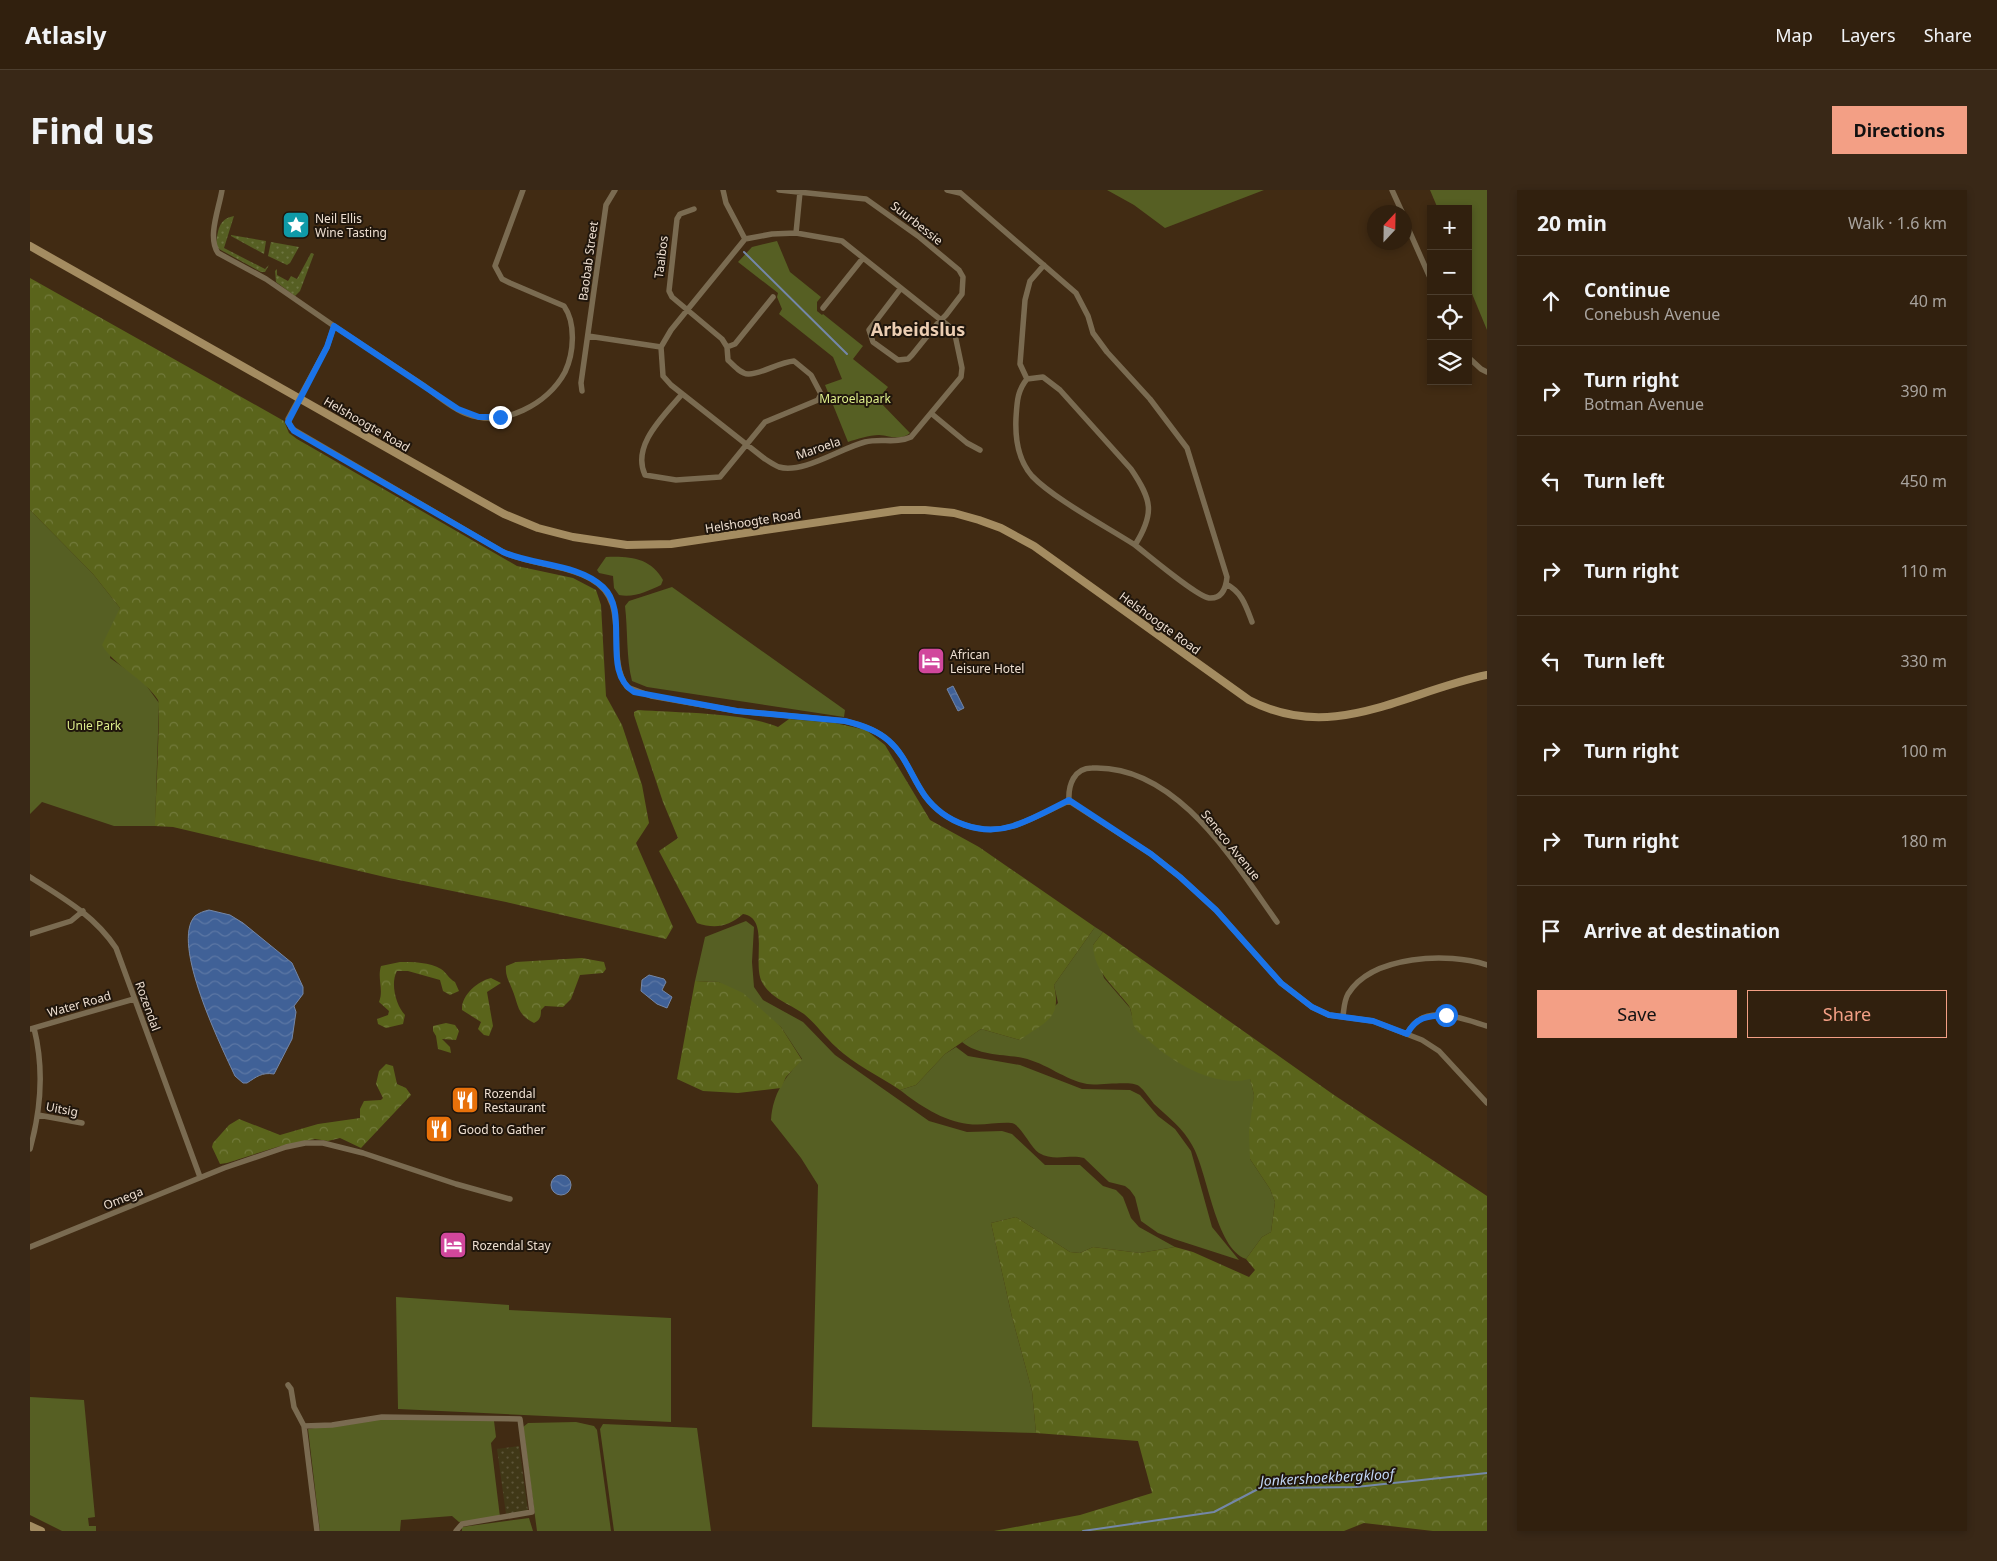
<!DOCTYPE html>
<html lang="en">
<head>
<meta charset="utf-8">
<style>
  :root { --surface:#31200e; --page:#392817; --text:#f1f3f6; --muted:#a8a39e; --line:#4c3e2e; --accent:#f39f85 }
  body { margin:0; font-family:"Noto Sans",sans-serif; background:var(--page); color:var(--text) }
  .controls { position:absolute; right:15px; top:15px; display:grid; overflow:hidden; border-radius:0px; box-shadow:0 2px 8px #0003 }
  .controls button { width:45px; height:45px; display:grid; place-items:center; padding:0; border:0; border-bottom:1px solid var(--line); background:var(--surface); color:var(--text); font:25px sans-serif }
  .compass { position:absolute; left:1337px; top:15px; width:45px; height:45px; border-radius:50%; background:var(--surface); box-shadow:0 2px 8px #0003; rotate:22deg }
  .stop { position:absolute; width:15px; height:15px; margin:-11px; border:4px solid #1a73e8; border-radius:50%; background:#fff }
  .stop.end { background:#1a73e8; border-color:#fff; box-shadow:0 1px 5px #0008 }
  .list { margin:0; padding:0; list-style:none }
  h2 { display:flex; justify-content:space-between; align-items:center; height:65px; margin:0; padding:0 20px; font-size:21px }
  h2 small { font-size:16px; font-weight:400; color:var(--muted) }
  .list li { display:grid; grid-template-columns:32px 1fr auto; gap:15px; align-items:center; box-sizing:border-box; height:90px; padding:0 20px; border-top:1px solid var(--line) }
  .list b { display:block; font-size:19px; white-space:nowrap }
  .list p { margin:0; font-size:16px; white-space:nowrap; color:var(--muted) }
  .list em { font-size:16px; font-style:normal; color:var(--muted) }
  .actions { display:flex; gap:10px; padding:15px 20px }
  .actions a { flex:1; padding:11px 0; border:1px solid var(--accent); border-radius:0px; text-align:center; font-size:18px; color:var(--accent) }
  .actions .main { background:var(--accent); color:#111 }
  .icon { flex:none; width:28px; height:28px; fill:none; stroke:currentColor; stroke-width:2; stroke-linecap:round; stroke-linejoin:round }
  .map { position:relative; flex:none; width:1457px; height:1341px; overflow:hidden; border-radius:0px }
  header { display:flex; align-items:center; gap:30px; box-sizing:border-box; height:70px; padding:0 25px; background:var(--surface); border-bottom:1px solid var(--line) }
  header strong { font-size:24px }
  nav { display:flex; gap:28px; margin-inline-start:auto; font-size:18px }
  .intro { display:flex; align-items:center; justify-content:space-between; box-sizing:border-box; height:120px; padding:0 30px }
  h1 { margin:0; font-size:35px }
  .button { padding:12px 22px; border-radius:0px; background:var(--accent); color:#111; font-size:18px; font-weight:700 }
  main { display:flex; gap:30px; padding:0 30px }
  aside { flex:1; background:var(--surface); border-radius:0px; box-shadow:0 2px 8px #0003 }
  .map>svg:first-child { display:block }
</style>
</head>
<body>
<header>
<strong>Atlasly</strong>
<nav><a>Map</a><a>Layers</a><a>Share</a></nav>
</header>
<div class="intro"><h1>Find us</h1><a class="button">Directions</a></div>
<main>
<div class="map">
<svg width="1457" height="1341" viewBox="0 0 1457 1341">
  <defs>
    <pattern id="forest-crowns" width="20" height="18" patternUnits="userSpaceOnUse" patternTransform="scale(1.25)"><rect width="20" height="18" fill="#5a641b"/><path d="M2 6a3 3 0 1 1 6 0M12 15a3 3 0 1 1 6 0" fill="none" stroke="#727a3b"/></pattern>
    <pattern id="sand-dots" width="8" height="8" patternUnits="userSpaceOnUse" patternTransform="scale(1.25)"><rect width="8" height="8" fill="#403817"/><path d="M2 2h.1M6 6h.1" fill="none" stroke="#5c5438" stroke-width="1.8" stroke-linecap="round"/></pattern>
    <pattern id="garden-dots" width="8" height="8" patternUnits="userSpaceOnUse" patternTransform="scale(1.25)"><rect width="8" height="8" fill="#565f23"/><path d="M2 2h.1M6 6h.1" fill="none" stroke="#6f7642" stroke-width="1.8" stroke-linecap="round"/></pattern>
    <pattern id="water-waves" width="16" height="10" patternUnits="userSpaceOnUse" patternTransform="scale(1.25)"><rect width="16" height="10" fill="#406197"/><path d="M0 5q4-4 8 0t8 0" fill="none" stroke="#5c77a4"/></pattern>
  </defs>
  <rect width="100%" height="100%" fill="#412b13"/>
  <!-- green -->
  <path fill="#565f23" d="M 1077,0 L 1234,0 L 1135,38 L 1104,15 Z
    M 1400,0 L 1457,0 L 1457,140 L 1438,94 L 1438,19 L 1408,19 Z
    M 747,51 L 760,82 L 791,107 L 787,112 L 787,121 L 792,125 L 793,124 L 833,156 L 823,169 L 858,197 L 848,210 L 880,243 C 870,251 861,246 849,245 C 839,245 827,249 818,252 L 795,195 L 812,189 L 803,167 L 749,124 L 752,119 L 747,107 L 748,103 L 708,72 L 722,57 Z
    M 0,320 L 63,384 L 90,418 L 80,468 L 113,491 L 129,513 L 125,636 L 84,636 L 12,612 L 0,624 Z
    M 576,367 C 600,366 621,368 633,390 L 631,395 C 618,401 604,408 589,405 L 584,398 L 583,386 L 569,383 L 567,380 Z
    M 642,397 L 815,520 L 814,527 L 617,497 L 602,491 C 596,467 598,441 595,416 L 599,411 Z
    M 716,731 L 724,737 L 722,772 L 724,797 L 733,810 L 773,832 L 805,865 L 899,931 L 937,942 L 972,941 L 982,944 L 1015,975 L 1050,975 L 1073,996 L 1086,1000 L 1093,1007 L 1101,1028 L 1109,1037 L 1145,1057 L 1110,1063 L 1063,1057 L 1050,1063 L 1040,1062 L 986,1027 L 961,1033 L 982,1127 L 1002,1201 L 1006,1243 L 782,1237 L 788,995 L 771,968 L 741,930 C 743,903 754,889 772,869 L 751,837 L 689,792 L 665,791 L 675,747 Z
    M 1065,737 L 1073,742 L 1063,755 L 1074,788 L 1100,818 L 1105,838 L 1220,888 L 1224,905 L 1220,969 L 1240,999 L 1245,1012 L 1241,1042 L 1232,1047 L 1216,1069 C 1185,1058 1178,982 1162,955 C 1153,938 1138,927 1124,914 C 1119,908 1115,901 1109,896 C 1101,890 1069,896 1057,894 C 1035,890 1016,873 993,868 C 973,864 949,866 932,852 L 951,839 L 990,850 L 1028,813 L 1024,795 Z
    M 926,857 L 938,866 L 990,875 L 1052,899 L 1100,900 L 1110,905 L 1128,926 L 1145,939 L 1161,961 L 1182,1037 L 1209,1070 L 1144,1049 L 1128,1043 L 1111,1031 L 1105,1007 L 1100,1000 L 1095,996 L 1079,992 L 1054,968 C 1039,964 1024,972 1009,963 C 1000,957 990,933 981,933 C 967,932 953,936 938,934 C 913,931 889,915 870,900 L 886,895 L 915,864 Z
    M 366,1107 L 479,1115 L 479,1120 L 641,1128 L 641,1232 L 368,1219 Z
    M 0,1207 L 54,1210 L 65,1327 L 58,1328 L 59,1336 L 66,1336 L 66,1341 L 32,1341 L 0,1325 Z
    M 358,1227 L 464,1231 L 466,1247 L 461,1253 L 470,1327 L 429,1332 L 422,1326 L 371,1330 L 370,1341 L 290,1341 L 278,1239 Z
    M 546,1232 L 564,1236 L 567,1240 L 581,1341 L 507,1341 L 493,1237 L 498,1233 Z
    M 573,1234 L 667,1238 L 681,1341 L 584,1341 L 570,1239 Z
    M 499,1328 L 503,1341 L 432,1341 L 432,1337 Z"/>
  <!-- forest -->
  <path fill="url(#forest-crowns)" d="M 0,88 L 254,231 L 259,243 L 267,249 L 487,376 L 543,388 L 566,400 L 571,415 L 576,506 L 592,535 L 612,595 L 619,633 L 606,653 L 643,737 L 636,749 L 476,712 L 359,688 L 143,637 L 125,636 C 125,619 131,516 128,510 C 113,487 86,478 72,455 L 90,418 L 63,384 L 0,320 Z
    M 608,520 C 648,523 713,522 748,537 L 759,529 L 805,533 L 836,540 L 855,555 L 900,630 L 949,657 L 1065,737 L 1024,795 C 1032,830 1015,831 990,850 L 951,839 L 915,864 L 886,895 L 870,900 C 849,886 824,874 806,857 C 795,847 786,834 774,824 C 760,814 740,808 732,792 C 722,773 740,728 713,724 C 698,737 685,739 667,733 L 629,661 L 648,648 L 633,612 L 604,525 L 604,522 Z
    M 1073,742 L 1304,905 L 1457,1006 L 1457,1341 L 1403,1341 L 1334,1333 L 1314,1341 L 964,1341 L 1050,1325 L 1122,1303 L 1108,1251 L 1006,1243 L 1002,1201 L 982,1127 L 961,1033 L 986,1027 L 1040,1062 L 1050,1063 L 1063,1057 L 1110,1063 L 1145,1057 L 1163,1062 L 1219,1087 L 1225,1080 L 1216,1069 L 1232,1047 L 1241,1042 L 1245,1012 L 1240,999 L 1220,969 L 1219,941 L 1224,905 L 1220,889 C 1183,898 1142,872 1116,848 C 1113,845 1107,842 1105,838 C 1101,832 1103,823 1099,816 C 1084,796 1064,782 1063,755 Z
    M 552,768 L 574,772 L 576,779 L 573,783 L 550,785 L 541,809 L 533,817 L 515,816 L 511,820 C 511,827 510,830 504,833 C 486,824 489,815 482,799 C 479,791 475,786 476,776 L 486,772 Z
    M 370,772 C 383,772 400,772 411,779 C 417,783 418,788 425,792 L 429,801 L 420,805 L 413,801 L 410,790 L 378,781 L 367,781 C 360,793 366,816 375,825 L 373,834 L 356,838 L 348,834 L 347,829 L 358,825 L 359,821 L 349,812 C 354,799 347,789 351,776 Z
    M 461,788 L 471,793 L 457,802 L 463,836 L 459,846 L 454,845 L 448,839 L 451,832 L 432,820 C 431,805 448,791 461,788 Z
    M 665,791 L 689,792 L 713,803 L 751,837 L 772,870 L 756,887 L 751,898 L 708,903 L 673,901 L 647,889 Z
    M 416,833 L 425,835 L 429,841 L 426,850 L 412,849 L 420,857 L 421,863 L 408,859 L 406,846 L 403,841 L 403,836 Z
    M 356,874 L 363,876 L 367,894 L 376,898 L 381,905 L 331,958 L 310,948 L 298,951 L 285,949 L 247,957 L 197,973 L 190,974 L 182,957 L 183,953 L 199,935 L 209,929 L 250,945 L 288,934 L 330,928 L 330,919 L 334,911 L 351,910 L 353,908 L 346,894 L 349,881 Z"/>
  <!-- sand -->
  <path fill="url(#sand-dots)" d="M 489,1256 L 498,1321 L 476,1324 L 467,1259 Z"/>
  <!-- garden -->
  <path fill="url(#garden-dots)" d="M 204,26 L 194,58 L 235,79 L 239,75 L 235,82 L 231,82 L 189,59 L 186,55 C 188,41 188,29 204,26 Z
    M 201,45 L 236,51 L 234,64 L 201,46 Z
    M 241,52 L 269,57 L 260,73 L 257,75 L 238,66 Z
    M 281,63 L 284,64 L 270,101 L 265,106 L 246,92 L 245,81 L 247,79 L 247,85 L 258,91 L 261,86 L 267,89 Z"/>
  <!-- water -->
  <path fill="url(#water-waves)" stroke="#7487a8" d="M 923,496 L 934,518 L 928,521 L 917,499 Z
    M 179,720 L 200,725 L 213,733 L 262,773 L 273,797 L 273,804 L 264,816 L 266,822 L 262,849 L 244,884 C 232,882 226,887 217,893 L 213,893 L 205,886 C 192,858 140,753 165,726 C 169,723 174,721 179,720 Z
    M 619,785 L 634,789 L 636,792 L 632,800 L 642,807 L 637,818 L 627,814 L 611,801 L 612,790 Z
    M521 995a10 10 0 1 1 20 0a10 10 0 1 1-20 0Z"/>
  <g fill="none" stroke-linecap="round" stroke-linejoin="round">
    <!-- stream -->
    <path stroke="#7487a8" stroke-width="2" d="M 714,62 L 817,164
      M 1053,1341 L 1184,1322 L 1230,1298 L 1326,1297 L 1457,1283"/>
    <!-- street -->
    <path stroke="#7a6b51" stroke-width="5.5" d="M 192,0 C 189,19 177,47 188,63 L 236,89 L 304,136 L 297,157 L 258,229 L 261,238 L 473,362 C 501,375 534,374 561,389 C 603,412 574,465 597,497 L 621,506 L 707,521 L 815,531 C 832,535 847,540 859,551 C 876,566 882,588 895,606 C 915,633 951,646 983,636 C 1002,630 1021,619 1039,611
      M 693,0 L 696,13 L 715,49
      M 749,0 L 836,9 L 888,46 L 929,80 L 933,87 L 932,104 L 916,125 L 907,134 L 882,165 L 878,169 L 868,170 L 843,152 L 839,140 L 871,98
      M 917,0 L 930,3
      M 927,0 L 1046,103 L 1058,126 L 1063,143 L 1077,162 L 1120,209 L 1157,258 L 1197,387 C 1196,398 1192,409 1179,408 C 1166,406 1118,365 1105,355
      M 1362,0 L 1372,22
      M 1374,29 L 1401,90
      M 766,43 L 812,51 L 911,130 L 924,140 L 932,178 L 931,187 L 881,247 C 866,254 851,248 835,252 C 811,258 773,284 749,277 C 744,275 740,272 735,269 L 641,195 L 633,186 L 631,157 L 641,140 L 715,49 L 742,44 Z
      M 766,43 L 770,2
      M 793,118 L 833,68
      M 304,136 C 333,155 363,175 393,195 C 407,205 421,218 437,224 C 473,238 518,214 535,182 C 544,163 546,133 534,116 L 480,93 L 472,89 L 465,76 L 493,0
      M 558,146 L 631,157
      M 697,157 L 705,154 L 743,107
      M 1438,167 L 1451,179 L 1457,182
      M 1013,187 L 1030,200 L 1101,279 C 1122,310 1125,323 1105,355 C 1077,337 1024,309 1002,286 C 988,270 985,249 986,228 C 987,213 987,201 997,189 Z
      M 997,189 L 990,174 L 995,110 L 1000,91 L 1014,75
      M 552,201 L 551,193 L 576,15 L 585,0
      M 652,204 C 635,225 601,255 615,285 L 646,290 L 690,287 L 735,232 L 788,210 L 791,204 L 781,185 L 764,171 C 749,172 730,185 718,184 C 711,184 703,175 698,170 L 697,157 L 692,149 L 642,107 L 639,101 L 647,29 L 650,24 L 664,19
      M 902,224 L 937,253 L 950,260
      M 1196,394 C 1212,402 1216,416 1222,432
      M 1039,611 L 1121,664 L 1150,687 L 1186,720 L 1251,793 L 1282,817 L 1299,825 L 1343,831 L 1392,850 L 1409,861 L 1457,913
      M 1039,611 C 1038,595 1044,578 1062,578 C 1147,574 1204,672 1247,732
      M 0,687 C 33,708 64,725 86,758 L 170,987
      M 0,744 L 41,731 L 53,721
      M 1313,826 C 1314,819 1314,811 1318,804 C 1342,765 1419,762 1457,775
      M 0,839 L 104,809
      M 1377,844 C 1393,812 1430,828 1457,836
      M 8,925 L 52,933
      M 0,959 C 11,920 14,878 4,838
      M 0,1057 L 194,978 L 256,957 L 275,953 L 293,953 L 333,963 L 426,994 L 480,1009
      M 258,1195 L 261,1199 L 264,1217 L 274,1236 L 287,1341
      M 274,1236 L 302,1235 L 352,1227 L 490,1229 L 502,1322 L 432,1334 L 426,1341"/>
    <!-- secondary -->
    <path stroke="#a48c61" stroke-width="8" d="M 0,56 L 440,305 L 474,324 L 508,338 L 543,347 L 597,355 L 641,354 L 871,320 L 895,320 L 924,323 L 949,330 L 971,338 L 1004,356 L 1219,510 C 1303,554 1374,502 1457,485
      M 0,1336 L 11,1341"/>
  </g>
  <g fill="none" stroke-linecap="round" stroke-linejoin="round">
    <!-- route -->
    <path stroke="#1a73e8" stroke-width="6" d="M 470,227 L 449,227 L 428,219 L 304,136 L 297,157 L 258,232 L 264,241 L 473,362 C 504,376 547,373 573,397 C 601,423 570,481 604,502 L 707,521 L 815,531 C 832,535 847,540 859,551 C 876,566 882,588 895,606 C 915,633 951,646 983,636 C 1002,630 1021,619 1039,610 L 1121,664 L 1150,687 L 1186,720 L 1251,793 L 1282,817 L 1299,825 L 1343,831 L 1377,844 C 1386,827 1397,826 1416,825"/>
  </g>
  <!-- icons -->
  <defs>
    <g id="sight-square" transform="scale(1.4375)"><rect x="-9" y="-9" width="18" height="18" rx="4" fill="#0f9aa8" stroke="#20160c"/><path d="M0-6L1.8-2.2L6-1.7L2.9 1.2L3.7 5.4L0 3.3L-3.7 5.4L-2.9 1.2L-6-1.7L-1.8-2.2Z" fill="#fff"/></g>
    <g id="hotel-square" transform="scale(1.4375)"><rect x="-9" y="-9" width="18" height="18" rx="4" fill="#d1479c" stroke="#20160c"/><path d="M-6-4.5h1.5V1H6V5H4.5V3h-9V5H-6ZM-4 0a1.8 1.8 0 1 1 3.6 0ZM.5 0V-2.5h3Q6-2.5 6 0Z" fill="#fff"/></g>
    <g id="restaurant-square" transform="scale(1.4375)"><rect x="-9" y="-9" width="18" height="18" rx="4" fill="#e8710a" stroke="#20160c"/><path d="M-5-6h1v4h1v-4h1v4h1v-4h1v5L-1.5 .5V6h-2V.5L-5-1ZM5-6V6H3V1.5H1.5Q1.5-4 5-6Z" fill="#fff"/></g>
  </defs>
  <g fill-rule="evenodd">
    <use href="#sight-square" x="266" y="35"/>
    <use href="#hotel-square" x="901" y="471"/>
    <use href="#restaurant-square" x="435" y="910"/>
    <use href="#restaurant-square" x="409" y="939"/>
    <use href="#hotel-square" x="423" y="1055"/>
  </g>
  <g text-anchor="middle" dominant-baseline="central" stroke-width="4" stroke-linejoin="round" paint-order="stroke">
    <!-- poi labels -->
    <g font-size="12" fill="#eedfd1" stroke="#20160c" text-anchor="start">
      <text x="285" y="28">Neil Ellis<tspan x="285" dy="14">Wine Tasting</tspan></text>
      <text x="920" y="464">African<tspan x="920" dy="14">Leisure Hotel</tspan></text>
      <text x="454" y="903">Rozendal<tspan x="454" dy="14">Restaurant</tspan></text>
      <text x="428" y="939">Good to Gather</text>
      <text x="442" y="1055">Rozendal Stay</text>
    </g>
    <!-- street labels -->
    <g font-size="12" fill="#eedfd1" stroke="#20160c">
      <text transform="translate(887 33) rotate(38)">Suurbessie</text>
      <text transform="translate(631 67) rotate(-83)">Taaibos</text>
      <text transform="translate(558 71) rotate(-82)">Baobab Street</text>
      <text transform="translate(337 234) rotate(30)">Helshoogte Road</text>
      <text transform="translate(788 258) rotate(-19)">Maroela</text>
      <text transform="translate(723 331) rotate(-9)">Helshoogte Road</text>
      <text transform="translate(1130 433) rotate(36)">Helshoogte Road</text>
      <text transform="translate(1201 655) rotate(51)">Seneco Avenue</text>
      <text transform="translate(49 814) rotate(-16)">Water Road</text>
      <text transform="translate(118 816) rotate(70)">Rozendal</text>
      <text transform="translate(32 919) rotate(10)">Uitsig</text>
      <text transform="translate(93 1008) rotate(-22)">Omega</text>
    </g>
    <!-- park labels -->
    <g font-size="12" fill="#deef8b" stroke="#20160c">
      <text x="825" y="208">Maroelapark</text>
      <text x="64" y="535">Unie Park</text>
    </g>
    <!-- water labels -->
    <g font-size="14" font-style="italic" fill="#c0d5f5" stroke="#20160c">
      <text transform="translate(1297 1287) rotate(-3)">Jonkershoekbergkloof</text>
    </g>
    <!-- district labels -->
    <g font-size="18" font-weight="bold" fill="#ecceb3" stroke="#20160c">
      <text x="888" y="139">Arbeidslus</text>
    </g>
  </g>
</svg>
<div class="controls">
<button>+</button>
<button>−</button>
<button><svg class="icon" aria-label="locate" viewBox="0 0 24 24"><circle cx="12" cy="12" r="6"/><path d="M12 2v4M12 18v4M2 12h4M18 12h4"/></svg></button>
<button><svg class="icon" aria-label="layers" viewBox="0 0 24 24"><path d="M12 4l9 5-9 5-9-5zM3 14l9 5 9-5"/></svg></button>
</div>
<svg class="compass" viewBox="-18 -18 36 36"><path d="M0-13l5 13h-10z" fill="#e53935"/><path d="M0 13l5-13h-10z" fill="#a8a39e"/></svg>
<div class="stop" style="left:1416px;top:825px"></div>
<div class="stop end" style="left:470px;top:227px"></div>
</div>
<aside>
<h2>20 min<small>Walk · 1.6 km</small></h2>
<ul class="list">
<li><svg class="icon" aria-label="ahead" viewBox="0 0 24 24"><path d="M12 20V5M6 11l6-6 6 6"/></svg><div><b>Continue</b><p>Conebush Avenue</p></div><em>40 m</em></li>
<li><svg class="icon" aria-label="right" viewBox="0 0 24 24"><path d="M7 20v-9h11M14 6l5 5-5 5"/></svg><div><b>Turn right</b><p>Botman Avenue</p></div><em>390 m</em></li>
<li><svg class="icon" aria-label="left" viewBox="0 0 24 24"><path d="M17 20v-9H6M10 6l-5 5 5 5"/></svg><div><b>Turn left</b></div><em>450 m</em></li>
<li><svg class="icon" aria-label="right" viewBox="0 0 24 24"><path d="M7 20v-9h11M14 6l5 5-5 5"/></svg><div><b>Turn right</b></div><em>110 m</em></li>
<li><svg class="icon" aria-label="left" viewBox="0 0 24 24"><path d="M17 20v-9H6M10 6l-5 5 5 5"/></svg><div><b>Turn left</b></div><em>330 m</em></li>
<li><svg class="icon" aria-label="right" viewBox="0 0 24 24"><path d="M7 20v-9h11M14 6l5 5-5 5"/></svg><div><b>Turn right</b></div><em>100 m</em></li>
<li><svg class="icon" aria-label="right" viewBox="0 0 24 24"><path d="M7 20v-9h11M14 6l5 5-5 5"/></svg><div><b>Turn right</b></div><em>180 m</em></li>
<li><svg class="icon" aria-label="arrive" viewBox="0 0 24 24"><path d="M6 21V4h12l-3 4 3 4H6"/></svg><div><b>Arrive at destination</b></div></li>
</ul>
<div class="actions"><a class="main">Save</a><a>Share</a></div>
</aside>
</main>
</body>
</html>
